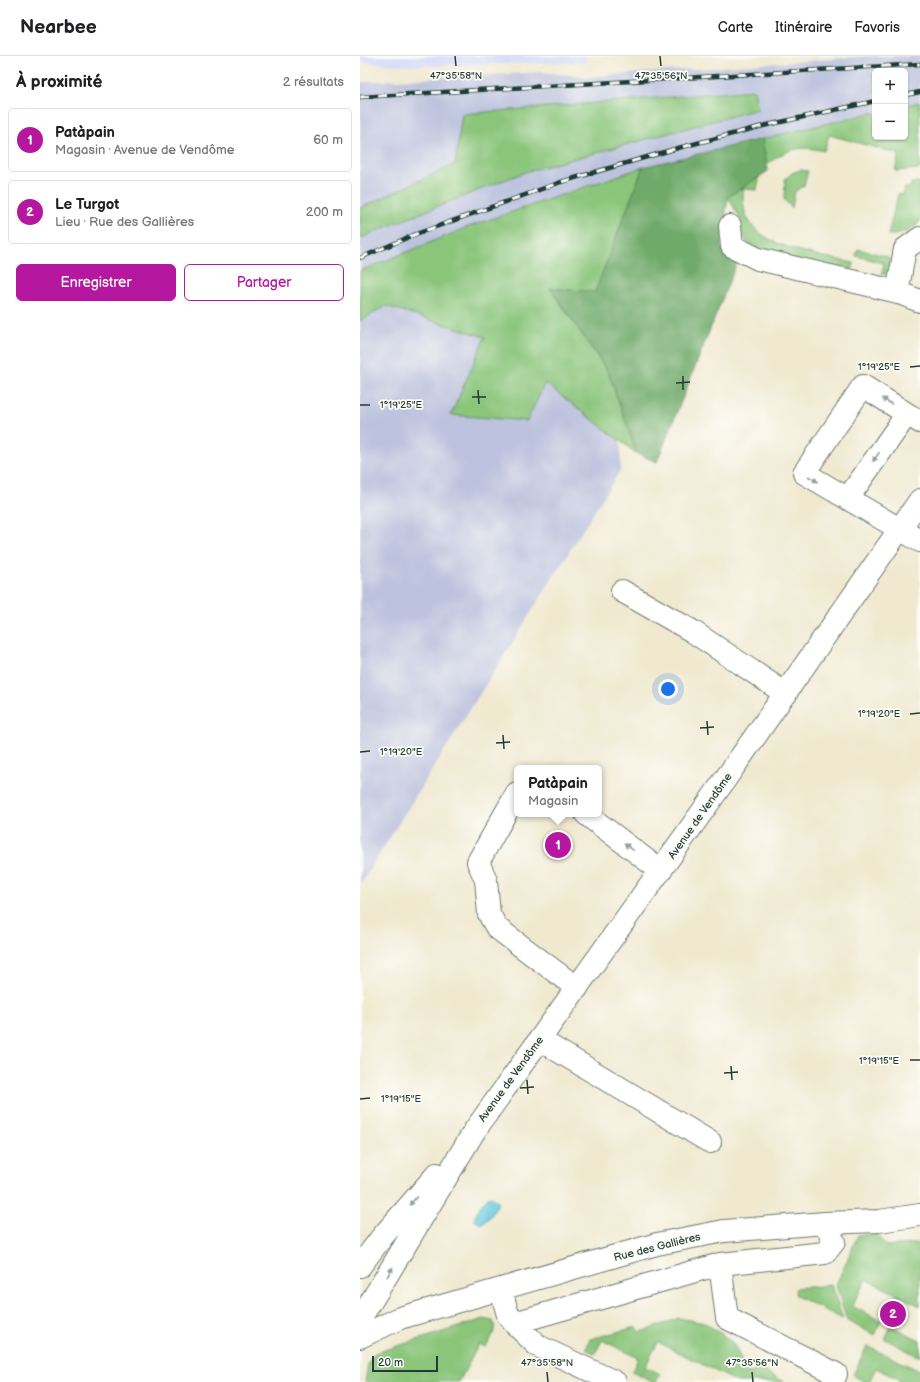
<!DOCTYPE html>
<html lang="fr">
<head>
<meta charset="utf-8">
<style>
  :root { --surface:#fff; --page:#f6f6f6; --text:#202124; --muted:#757577; --line:#e0e0e0; --accent:#b5179e }
  body { margin:0; font-family:"Balsamiq Sans",sans-serif; background:var(--page); color:var(--text) }
  .controls { position:absolute; right:12px; top:12px; display:grid; overflow:hidden; border-radius:6px; box-shadow:0 1px 3px #0004 }
  .controls button { width:36px; height:36px; display:grid; place-items:center; padding:0; border:0; border-bottom:1px solid var(--line); background:var(--surface); color:var(--text); font:20px sans-serif }
  .scale { position:absolute; left:12px; bottom:10px; width:66px; box-sizing:border-box; padding-left:4px; border:2px solid #1f3d34; border-top:0; font-size:11px; line-height:14px; white-space:nowrap; color:#1f3d34; -webkit-text-stroke:3px #fdfcf7; paint-order:stroke }
  .you { position:absolute; left:308px; top:633px; width:14px; height:14px; margin:-10px; border:3px solid #fff; border-radius:50%; background:#1a73e8; box-shadow:0 0 0 6px #1a73e833 }
  .badge { display:grid; place-items:center; width:26px; height:26px; border-radius:50%; background:var(--accent); color:#fff; font-size:13px; font-weight:700 }
  .pin { position:absolute; translate:-50% -50%; border:2px solid #fff; box-shadow:0 1px 4px #0006 }
  .popup { position:absolute; left:154px; top:709px; width:88px; height:52px; box-sizing:border-box; display:grid; place-content:center; border-radius:6px; background:var(--surface); filter:drop-shadow(0 1px 3px #0005); font-size:13px; white-space:nowrap; color:var(--muted) }
  .popup b { font-size:15px; color:var(--text) }
  .popup::after { content:''; position:absolute; left:50%; top:100%; margin-left:-8px; border:8px solid transparent; border-top-color:var(--surface) }
  .list { margin:0; padding:0; list-style:none }
  h2 { display:flex; justify-content:space-between; align-items:center; height:52px; margin:0; padding:0 16px; font-size:17px }
  h2 small { font-size:13px; font-weight:400; color:var(--muted) }
  .list li { display:grid; grid-template-columns:26px 1fr auto; gap:12px; align-items:center; box-sizing:border-box; height:64px; margin:0 8px 8px; padding:0 8px; border:1px solid var(--line); border-radius:6px }
  .list b { display:block; font-size:15px; white-space:nowrap }
  .list p { margin:0; font-size:13px; white-space:nowrap; color:var(--muted) }
  .list em { font-size:13px; font-style:normal; color:var(--muted) }
  .actions { display:flex; gap:8px; padding:12px 16px }
  .actions a { flex:1; padding:9px 0; border:1px solid var(--accent); border-radius:6px; text-align:center; font-size:14px; color:var(--accent) }
  .actions .main { background:var(--accent); color:#fff }
  .map { position:relative; flex:none; width:560px; height:1326px; overflow:hidden }
  header { display:flex; align-items:center; gap:24px; box-sizing:border-box; height:56px; padding:0 20px; background:var(--surface); border-bottom:1px solid var(--line) }
  header strong { font-size:19px }
  nav { display:flex; gap:22px; margin-inline-start:auto; font-size:14px }
  main { display:flex }
  aside { flex:1; background:var(--surface) }
  .map>svg:first-child { display:block }
</style>
</head>
<body>
<header>
<strong>Nearbee</strong>
<nav><a>Carte</a><a>Itinéraire</a><a>Favoris</a></nav>
</header>
<main>
<aside>
<h2>À proximité<small>2 résultats</small></h2>
<ul class="list">
<li><span class="badge">1</span><div><b>Patàpain</b><p>Magasin · Avenue de Vendôme</p></div><em>60 m</em></li>
<li><span class="badge">2</span><div><b>Le Turgot</b><p>Lieu · Rue des Gallières</p></div><em>200 m</em></li>
</ul>
<div class="actions"><a class="main">Enregistrer</a><a>Partager</a></div>
</aside>
<div class="map">
<svg width="560" height="1326" viewBox="0 0 560 1326">
  <rect width="100%" height="100%" fill="#fdfcf7"/>
  <filter id="ink" filterUnits="userSpaceOnUse"><feTurbulence type="fractalNoise" baseFrequency=".025" numOctaves="2"/><feDisplacementMap in="SourceGraphic" scale="8" xChannelSelector="R" yChannelSelector="G"/><feConvolveMatrix kernelMatrix="1 2 1 2 8 2 1 2 1" color-interpolation-filters="sRGB"/></filter>
  <filter id="wash" filterUnits="userSpaceOnUse"><feTurbulence type="fractalNoise" baseFrequency=".012" numOctaves="4" result="noise"/><feDisplacementMap in="SourceGraphic" scale="16" xChannelSelector="R" yChannelSelector="G"/><feGaussianBlur stdDeviation="0.9" result="paint"/><feColorMatrix in="noise" values="0 0 0 0 0 0 0 0 0 0 0 0 0 0 0 0 0 1.4 0 .05"/><feComposite in="paint" operator="in"/></filter>
  <g filter="url(#wash)">
    <rect width="100%" height="100%" fill="#f0e9d0"/>
    <!-- built -->
    <path fill="#d4d8f9" d="M 0,0 L 226,0 L 226,6 L 51,10 L 0,6 Z"/>
    <!-- industrial -->
    <path fill="#bdc3de" d="M 514,0 L 560,0 L 560,59 L 545,62 L 545,15 L 515,15 L 515,68 L 289,118 L 251,131 L 261,413 L 0,829 L 0,26 L 182,16 L 225,21 Z"/>
    <!-- green -->
    <path fill="#8ac57a" stroke="#548157" d="M 394,34 L 398,53 L 165,116 L 16,175 L 0,183 L 0,152 L 95,108 L 102,58 Z
      M 560,46 L 560,113 L 535,115 L 539,98 L 469,79 L 464,95 C 439,89 426,93 407,109 L 402,83 L 515,56 L 515,81 L 545,81 L 545,49 Z
      M 283,111 L 235,237 L 190,232 L 248,316 L 277,398 L 185,327 L 167,365 L 91,359 L 125,281 L 26,250 L 0,265 L 0,215 L 108,171 Z
      M 440,114 L 448,115 L 444,130 L 435,135 L 432,152 L 424,144 L 425,123 L 432,117 Z
      M 400,120 L 397,134 L 383,133 C 383,143 383,154 388,163 C 403,193 464,200 494,207 L 490,220 L 398,194 L 386,185 L 382,176 L 381,164 L 368,141 Z
      M 560,126 L 560,166 C 549,176 543,179 528,179 L 538,138 L 543,139 L 545,132 L 551,131 L 551,127 Z
      M 498,193 L 526,200 L 531,204 L 530,215 L 526,218 L 522,218 L 524,207 L 496,200 Z
      M 516,1178 L 526,1190 L 560,1187 L 560,1250 L 506,1223 L 492,1250 L 521,1265 L 515,1279 L 487,1265 L 476,1229 L 498,1179 Z
      M 471,1229 L 483,1263 L 436,1240 L 435,1236 L 436,1232 Z
      M 319,1262 L 345,1267 L 362,1278 L 373,1287 L 381,1303 L 382,1315 L 391,1317 L 399,1312 L 424,1326 L 377,1326 L 298,1286 L 285,1311 L 300,1318 L 296,1326 L 292,1326 L 272,1316 L 278,1302 L 242,1284 L 235,1298 L 226,1293 L 230,1283 L 276,1271 L 279,1276 L 287,1274 Z
      M 124,1263 L 133,1265 C 137,1275 131,1283 125,1291 L 119,1288 L 99,1326 L 5,1326 L 8,1307 L 15,1297 Z
      M 531,1270 L 560,1284 L 560,1301 L 525,1283 Z
      M 507,1290 L 560,1315 L 560,1326 L 539,1326 L 539,1324 L 516,1312 L 509,1326 L 505,1326 L 493,1319 Z"/>
    <!-- forest -->
    <path fill="#6faa6a" stroke="#47744f" d="M 402,83 L 408,115 L 368,141 L 361,191 L 377,206 L 297,406 L 277,398 L 248,316 L 190,232 L 235,236 L 283,111 Z"/>
    <!-- water -->
    <path fill="#62c7e0" stroke="#40828a" d="M 130,1140 L 138,1146 C 135,1155 130,1163 122,1168 L 114,1164 C 117,1154 121,1146 130,1140 Z"/>
  </g>
  <g filter="url(#ink)">
    <g fill="none" stroke-linecap="round" stroke-linejoin="round">
      <!-- minor casing -->
      <g stroke="#68796b" stroke-width="24">
        <path id="minor" d="M 370,170 L 372,190 L 398,203 L 534,235 L 560,245
          M 537,237 L 545,193 L 560,182
          M 560,366 L 503,330 L 444,417 L 560,485
          M 488,442 L 547,358
          M 262,535 L 332,575 L 426,638
          M 157,737 L 118,806 L 126,824 L 129,858 L 137,872 L 217,932
          M 226,758 L 301,815
          M 180,984 L 350,1086
          M 360,1208 L 367,1262 L 476,1318 L 473,1326
          M 141,1234 L 148,1259 L 154,1267 L 360,1208 L 465,1197 L 474,1186 L 465,1167
          M 154,1267 L 178,1290 L 255,1326
          M 0,1281 L 40,1262 L 297,1188 L 364,1175 L 465,1167 L 519,1165 L 560,1159"/>
      </g>
      <!-- major casing -->
      <g stroke="#68796b" stroke-width="24">
        <path id="major" d="M 0,1210 L 22,1181 L 77,1118
          M 0,1262 L 9,1249 L 115,1074 L 357,735 L 560,444"/>
      </g>
      <!-- minor -->
      <use href="#minor" stroke="#fff" stroke-width="22"/>
      <!-- major -->
      <use href="#major" stroke="#fff" stroke-width="22"/>
      <!-- rail casing -->
      <g stroke="#1f3d34" stroke-width="4.5">
        <path id="rail" d="M 545,39 L 560,36
          M 0,41 L 560,8
          M 0,202 L 56,178 L 201,126 L 318,92 L 403,70 L 515,45"/>
      </g>
      <!-- rail -->
      <use href="#rail" stroke="#fdfcf7" stroke-width="3" stroke-dasharray="9" stroke-linecap="butt"/>
    </g>
    <!-- one-way arrows -->
    <defs><path id="oneway-solid" d="M-6-.8H1V-3.2L6.5 0L1 3.2V.8H-6Z"/></defs>
    <g fill="#8f9e9a">
      <use href="#oneway-solid" transform="translate(527 345) rotate(-147)"/>
      <use href="#oneway-solid" transform="translate(516 401) rotate(125)"/>
      <use href="#oneway-solid" transform="translate(453 423) rotate(30)"/>
      <use href="#oneway-solid" transform="translate(269 791) rotate(-144)"/>
      <use href="#oneway-solid" transform="translate(53 1145) rotate(131)"/>
      <use href="#oneway-solid" transform="translate(30 1216) rotate(-59)"/>
    </g>
  </g>
  <!-- ticks -->
  <path fill="none" stroke="#1f3d34" stroke-width="1.5" d="M 95,0 L 96,10M 300,0 L 301,10M 550,311 L 560,310M 323,320 L 323,334M 316,327 L 330,326M 118,334 L 119,348M 112,341 L 126,341M 0,349 L 10,349M 550,658 L 560,657M 347,665 L 348,679M 340,672 L 354,671M 143,679 L 144,693M 136,687 L 150,686M 0,696 L 10,695M 550,1004 L 560,1004M 371,1010 L 372,1024M 364,1017 L 378,1016M 167,1024 L 168,1038M 160,1032 L 174,1031M 0,1043 L 10,1042M 187,1316 L 188,1326M 392,1316 L 393,1326"/>
  <g text-anchor="middle" dominant-baseline="central" stroke-width="3.5" stroke-linejoin="round" paint-order="stroke">
    <!-- street labels -->
    <g font-size="11" fill="#1f3d34" stroke="#fdfcf7">
      <text transform="translate(340 760) rotate(-55)">Avenue de Vendôme</text>
      <text transform="translate(151 1023) rotate(-54)">Avenue de Vendôme</text>
      <text transform="translate(297 1191) rotate(-14)">Rue des Gallières</text>
    </g>
  </g>
  <g font-size="10" text-anchor="middle" fill="#1f3d34" stroke="#fdfcf7" stroke-width="3.5" stroke-linejoin="round" paint-order="stroke">
    <text x="96" y="23">47°35'58"N</text>
    <text x="301" y="23">47°35'56"N</text>
    <text x="519" y="314">1°19'25"E</text>
    <text x="41" y="352">1°19'25"E</text>
    <text x="519" y="661">1°19'20"E</text>
    <text x="41" y="699">1°19'20"E</text>
    <text x="519" y="1008">1°19'15"E</text>
    <text x="41" y="1046">1°19'15"E</text>
    <text x="187" y="1310">47°35'58"N</text>
    <text x="392" y="1310">47°35'56"N</text>
  </g>
</svg>
<div class="controls">
<button>+</button>
<button>−</button>
</div>
<div class="scale">20 m</div>
<div class="you"></div>
<div class="pin badge" style="left:198px;top:789px">1</div>
<div class="popup"><b>Patàpain</b>Magasin</div>
<div class="pin badge" style="left:533px;top:1258px">2</div>
</div>
</main>
</body>
</html>
